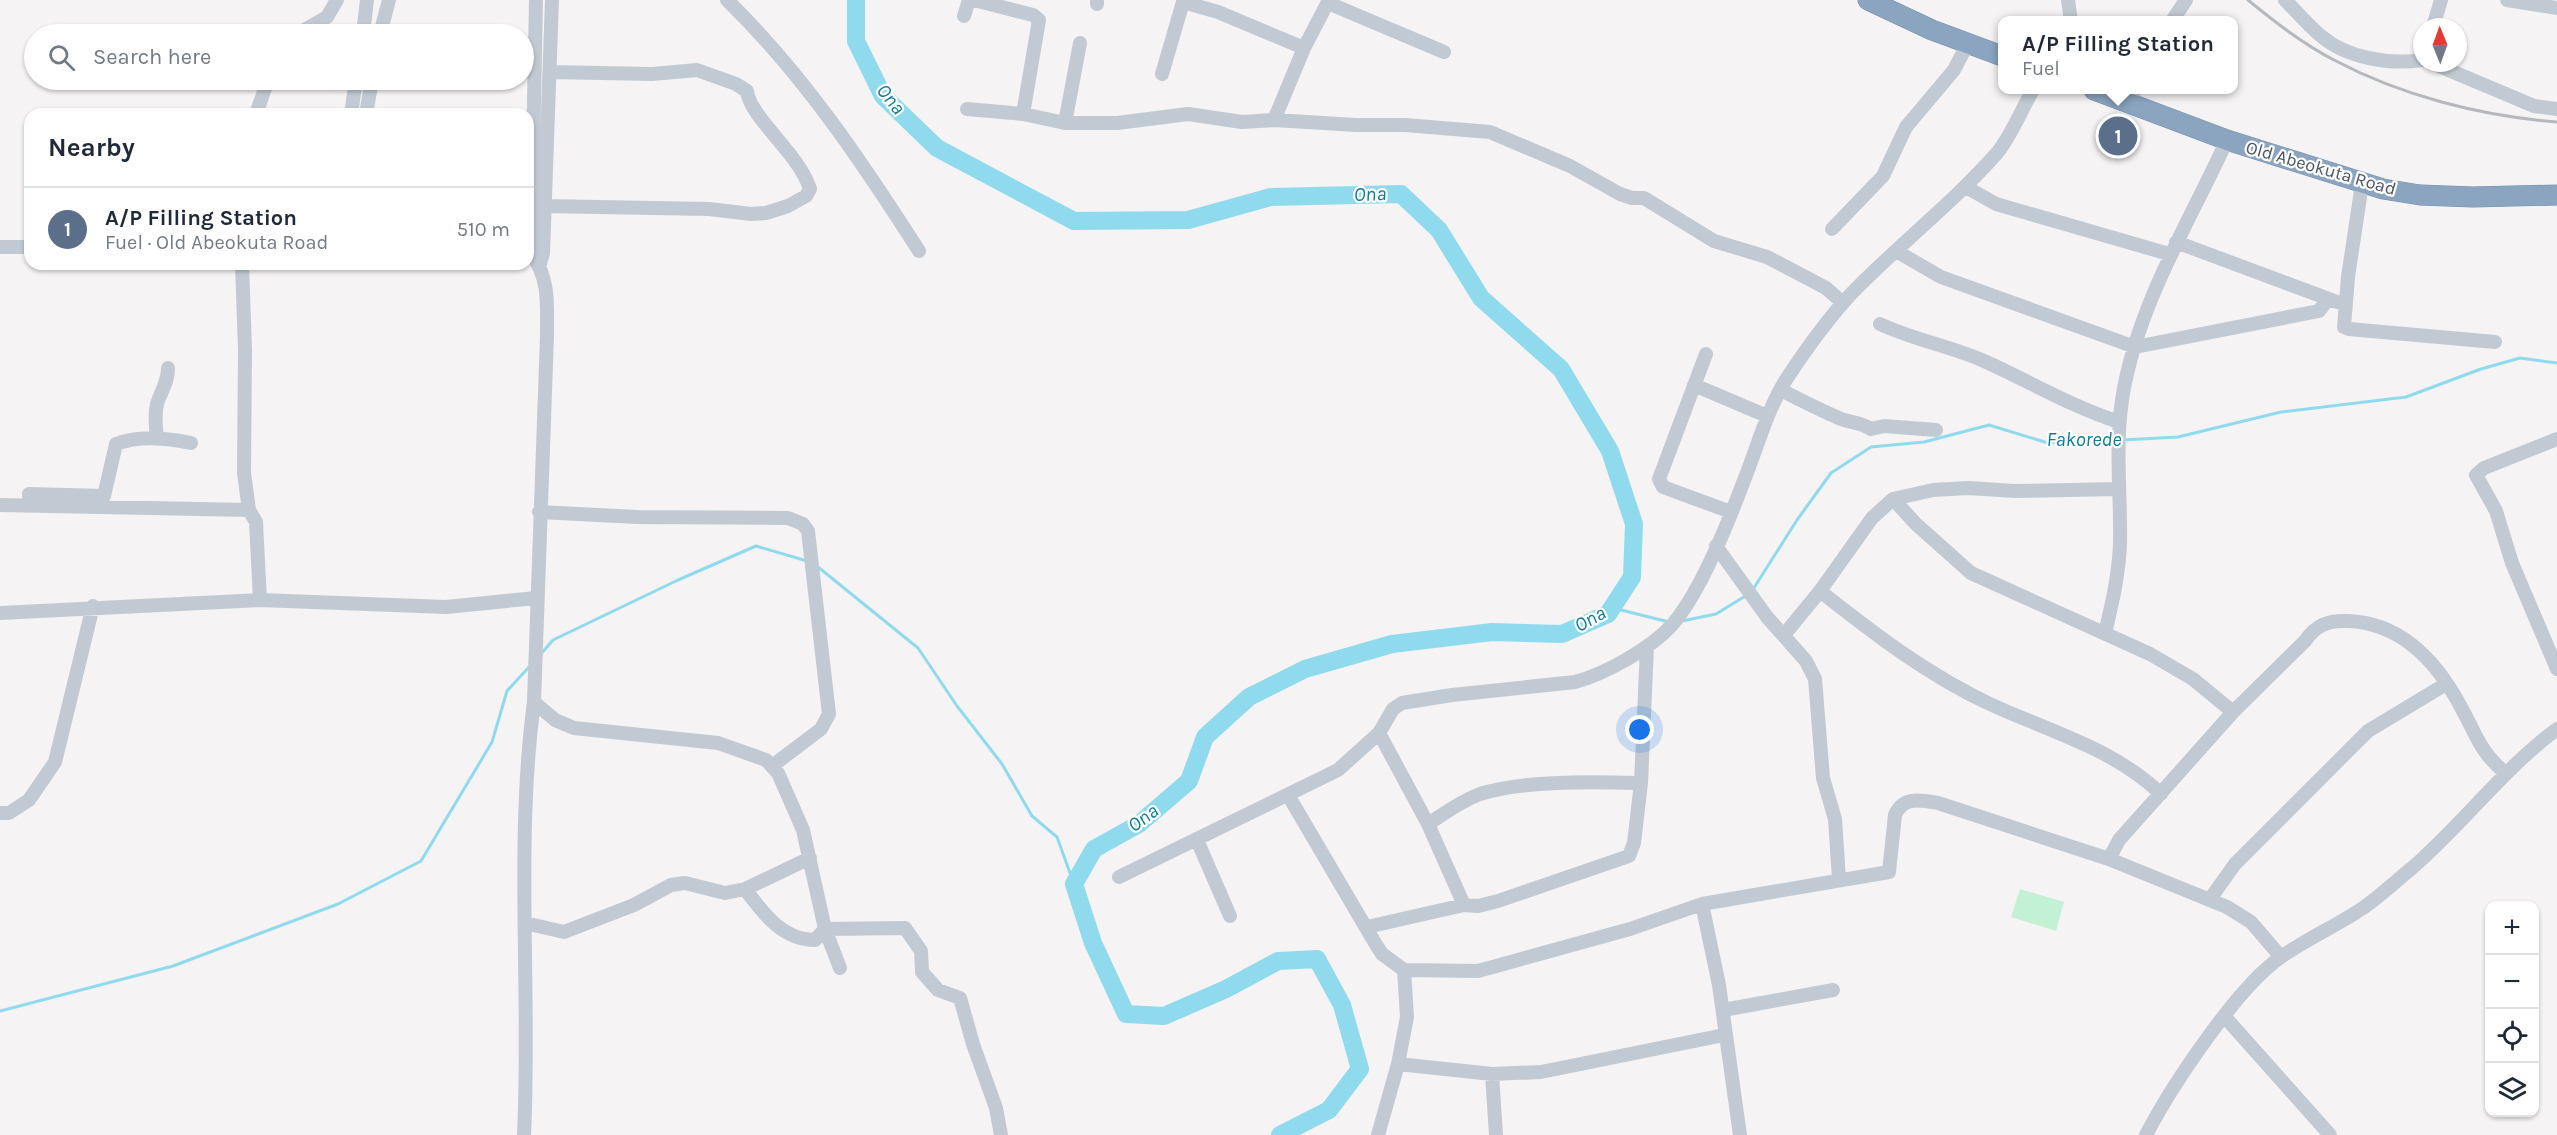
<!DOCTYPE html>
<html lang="en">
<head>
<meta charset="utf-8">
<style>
  :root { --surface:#fff; --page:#f6f6f7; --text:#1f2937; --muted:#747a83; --line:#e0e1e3; --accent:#7c3aed }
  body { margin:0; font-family:Karla,sans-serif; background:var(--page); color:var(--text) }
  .controls { position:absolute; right:18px; bottom:18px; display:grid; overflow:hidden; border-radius:12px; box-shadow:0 2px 4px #0004 }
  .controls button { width:54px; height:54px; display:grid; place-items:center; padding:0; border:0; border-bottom:2px solid var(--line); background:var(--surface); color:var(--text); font:30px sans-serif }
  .compass { position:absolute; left:2413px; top:18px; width:54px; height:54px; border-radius:50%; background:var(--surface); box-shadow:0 2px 4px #0004; rotate:359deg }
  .you { position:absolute; left:1640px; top:730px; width:21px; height:21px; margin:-15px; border:4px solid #fff; border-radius:50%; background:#1a73e8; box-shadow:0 0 0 9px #1a73e833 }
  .badge { display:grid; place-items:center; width:39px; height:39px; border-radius:50%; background:var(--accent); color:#fff; font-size:20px; font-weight:700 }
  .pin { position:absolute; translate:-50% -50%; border:3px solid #fff; box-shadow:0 2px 6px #0006 }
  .popup { position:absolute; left:1998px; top:16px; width:240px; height:78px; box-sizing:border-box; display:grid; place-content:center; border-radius:12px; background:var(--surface); filter:drop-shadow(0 2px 4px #0005); font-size:20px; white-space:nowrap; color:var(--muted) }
  .popup b { font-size:22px; color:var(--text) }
  .popup::after { content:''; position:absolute; left:50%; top:100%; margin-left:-12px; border:12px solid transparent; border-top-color:var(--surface) }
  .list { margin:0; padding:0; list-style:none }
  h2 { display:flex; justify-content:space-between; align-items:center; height:78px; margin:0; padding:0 24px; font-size:26px }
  h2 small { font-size:20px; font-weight:400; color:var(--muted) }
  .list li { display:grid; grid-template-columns:39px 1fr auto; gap:18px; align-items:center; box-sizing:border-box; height:84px; padding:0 24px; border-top:2px solid var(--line) }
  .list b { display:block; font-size:22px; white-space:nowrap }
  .list p { margin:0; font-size:20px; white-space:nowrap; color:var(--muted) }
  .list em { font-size:20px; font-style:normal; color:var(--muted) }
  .icon { flex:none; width:33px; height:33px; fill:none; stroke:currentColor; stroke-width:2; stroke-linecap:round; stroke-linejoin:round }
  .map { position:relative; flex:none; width:2557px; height:1135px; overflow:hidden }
  .search { position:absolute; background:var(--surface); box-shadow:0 2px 4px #0004; left:24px; top:24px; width:510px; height:66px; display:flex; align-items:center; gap:15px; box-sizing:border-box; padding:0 21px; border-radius:33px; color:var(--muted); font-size:22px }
  .panel { position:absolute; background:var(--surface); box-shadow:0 2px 4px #0004; left:24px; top:108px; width:510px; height:162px; border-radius:18px }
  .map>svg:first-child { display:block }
</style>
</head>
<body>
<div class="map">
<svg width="2557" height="1135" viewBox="0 0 2557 1135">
  <rect width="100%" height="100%" fill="#f5f3f3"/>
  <!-- grass -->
  <path fill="#c3f1d5" d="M 2020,889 L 2064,902 L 2056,931 L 2011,917 Z"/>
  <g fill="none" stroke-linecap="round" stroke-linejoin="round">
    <!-- stream -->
    <path stroke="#90daee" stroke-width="3" d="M 2123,440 L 2178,437 L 2281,412 L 2406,397 L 2481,369 L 2520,358 L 2557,363
      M 818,567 L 918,648 L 957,706 L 1002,764 L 1032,816 L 1057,837 L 1074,884
      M 1752,591 L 1797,520 L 1831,473 L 1871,447 L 1924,442 L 1989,425 L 2048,443 L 2113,441
      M 1613,608 L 1669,622
      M 1682,621 L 1716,614 L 1747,595
      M 540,655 L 553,640 L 678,580 L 756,546 L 807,561
      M 0,1011 L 173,966 L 338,904 L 421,861 L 492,742 L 507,691 L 529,667"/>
    <!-- river -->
    <path stroke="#90daee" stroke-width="18" d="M 856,0 L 856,41 L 883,96 L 937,148 L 1074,221 L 1188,220 L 1271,197 L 1401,194 L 1439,230 L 1481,298 L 1561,369 L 1610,451 L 1634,524 L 1632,577 L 1608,614 L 1562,634 L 1492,632 L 1392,644 L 1305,669 L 1249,697 L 1205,737 L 1189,781 L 1139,824 L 1094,849 L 1074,884 L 1093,943 L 1126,1014 L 1164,1016 L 1226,989 L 1278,961 L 1317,959 L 1342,1005 L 1360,1069 L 1329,1110 L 1280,1135"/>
    <!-- highway casing -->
    <g stroke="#7690ad" stroke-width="21">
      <path id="highway" d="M 1868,0 L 1932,30 L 2002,56
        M 2094,90 L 2227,140 L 2383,189 L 2420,195 L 2473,197 L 2557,195"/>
    </g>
    <!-- minor -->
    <path stroke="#c1cad2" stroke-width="14" d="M 727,0 C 803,74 862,162 919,251
      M 974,0 L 1033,15 L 1039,20 L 1023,114
      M 2068,0 L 2071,21
      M 2285,0 C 2297,12 2308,25 2321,36 C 2347,58 2389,65 2422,60
      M 2507,0 L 2557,8
      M 1328,3 L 1444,52
      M 1097,4 L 1097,0
      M 964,16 L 969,0
      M 2172,21 L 2186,0
      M 2433,27 L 2441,0
      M 297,34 L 327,17 L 337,0
      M 363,34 L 367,0
      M 380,34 L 389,0
      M 2432,63 L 2534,106 L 2557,109
      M 1162,74 L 1183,2 L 1218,12 L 1304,48
      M 2128,103 L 2135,90
      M 967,109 L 1023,114 L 1065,123 L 1117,123 L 1188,114 L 1242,122 L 1274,120 L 1356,125 L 1405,125 L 1490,132 L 1570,166 L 1620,194 L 1632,198 L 1644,198 L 1714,241 L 1767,257 L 1811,280 L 1826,288 L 1843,303
      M 256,114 L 268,80
      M 351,114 L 356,80
      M 366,114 L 372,80
      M 1274,120 L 1304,48 L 1329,0
      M 1065,123 L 1080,43
      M 2362,184 L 2348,277 L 2344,327 L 2349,329 L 2495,342
      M 1966,187 L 1996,204 L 2169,254
      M 543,206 L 709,209 L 751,214 L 766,213 L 788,206 L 806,196 L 810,189 C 799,153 750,118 747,91 L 736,84 L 697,70 L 652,74 L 550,72
      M 1832,229 L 1883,176 L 1906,127 L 1954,70 L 1968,43
      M 2176,242 L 2337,302
      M 0,247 L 30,247
      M 1896,251 L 1941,277 L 2135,347 L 2319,311 L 2328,299
      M 242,264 L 245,350 L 244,473 L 249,510 L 256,522 L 260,600
      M 540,264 L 543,253 L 552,0
      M 1880,324 C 1914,340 1950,346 1984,361 C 2029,381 2072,407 2119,422
      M 1706,354 L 1659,479 L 1663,487 L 1731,512
      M 1694,385 L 1767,416
      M 1781,390 C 1800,400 1820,410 1841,419 C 1852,423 1861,422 1871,429 L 1884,426 L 1936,430
      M 157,438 C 156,427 154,416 157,404 C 161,391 168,383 168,368
      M 2557,439 L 2484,468 L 2476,475 L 2496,511 L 2512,563 L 2557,669
      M 1893,499 L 1916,524 L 1971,573 L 2150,654 L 2193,679 L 2233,712
      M 0,505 L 249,510
      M 30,505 L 29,494 L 104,496 L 116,444 C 140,435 166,438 191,443
      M 539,512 L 637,517 L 788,518 L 803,524 L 808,531 L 829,714 L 821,729 L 772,766
      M 1716,546 L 1767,617 L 1806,661 L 1815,679 L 1823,778 L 1835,819 L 1839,879
      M 1820,591 C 1873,633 1929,676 1992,705 C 2051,732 2113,748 2161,794
      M 0,613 L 260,600 L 446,607 L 536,598
      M 2105,633 C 2112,604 2119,574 2120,543 C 2121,491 2114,440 2124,388 C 2141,299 2190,221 2227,140
      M 1784,635 L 1820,591 L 1872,518 L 1893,499 L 1933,490 L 1968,488 L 2015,491 L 2119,489
      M 534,702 L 555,720 L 574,728 L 718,743 L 766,760 L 778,773 L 803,830 L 825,929 L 840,968
      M 1379,733 L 1428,824 L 1464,905
      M 1288,795 L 1375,943 L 1382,954 L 1404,970 L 1478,971 L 1630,929 L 1702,904 L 1889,872 L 1895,815 C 1903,796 1921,800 1938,803 L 2109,859 L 2227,907 L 2251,922 L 2281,957
      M 0,813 L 9,813 L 29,800 L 55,762 L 93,606
      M 1428,824 C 1445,813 1461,801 1480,794 C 1523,780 1595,782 1641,783
      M 1197,840 L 1230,916
      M 2109,859 L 2119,840 L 2233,712 L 2305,641 C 2316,625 2328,620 2348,621 C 2403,623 2438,663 2462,709 C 2478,738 2479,750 2505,773
      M 1119,877 L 1338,770 L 1379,733 L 1393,709 L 1402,703 L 1452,695 L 1575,682 C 1605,674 1650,649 1672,625 C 1699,594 1728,523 1743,483 C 1758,446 1767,408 1789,375 C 1807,348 1828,319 1850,295 C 1897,246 1952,204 1997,153 C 2012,135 2021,110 2033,90
      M 745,889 C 763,913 782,940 815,940 L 825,929 L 905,928 L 921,951 L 922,972 L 938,990 L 960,998 L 973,1044 L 996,1108 L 1001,1135
      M 2210,899 L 2235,864 L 2368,731 L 2446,684
      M 1702,904 L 1719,985 L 1740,1135
      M 525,923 L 564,932 L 634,905 L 671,885 L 685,883 L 725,893 L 745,889 L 810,858
      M 1367,927 L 1464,905 L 1478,906 L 1498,901 L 1629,856 L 1634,843 L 1641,783 L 1647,647
      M 1723,1010 L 1833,990
      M 2225,1017 L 2330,1135
      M 1398,1064 L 1492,1074 L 1541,1072 L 1724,1035
      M 1492,1074 L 1496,1135
      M 524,1135 C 531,991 515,845 534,702 L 547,336 C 547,307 550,277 531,254 L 536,0
      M 1378,1135 L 1398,1064 L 1407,1017 L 1404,970
      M 2146,1135 C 2171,1087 2237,987 2281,957 C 2307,939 2336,926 2363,908 C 2380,896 2396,881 2412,868 C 2463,824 2503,769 2557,729"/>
    <!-- highway -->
    <use href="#highway" stroke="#8ba5c1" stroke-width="20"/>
    <!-- rail -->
    <path stroke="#b5b8bd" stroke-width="3" d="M 2248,0 C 2275,22 2303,44 2334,60 C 2402,96 2481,116 2557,122"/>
  </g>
  <g text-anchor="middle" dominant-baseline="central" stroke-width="4.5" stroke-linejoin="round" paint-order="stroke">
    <!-- street labels -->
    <g font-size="18" fill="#4a5661" stroke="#fff">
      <text transform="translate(2321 168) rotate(16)">Old Abeokuta Road</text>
    </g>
    <!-- water labels -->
    <g font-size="20" font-style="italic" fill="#0c7c9b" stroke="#fff">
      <text transform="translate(891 99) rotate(51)">Ona</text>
      <text transform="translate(1370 194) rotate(-2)">Ona</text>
      <text x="2084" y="439">Fakorede</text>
      <text transform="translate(1590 619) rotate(-29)">Ona</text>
      <text transform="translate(1143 818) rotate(-36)">Ona</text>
    </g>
  </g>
</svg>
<div class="controls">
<button>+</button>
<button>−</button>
<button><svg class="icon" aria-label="locate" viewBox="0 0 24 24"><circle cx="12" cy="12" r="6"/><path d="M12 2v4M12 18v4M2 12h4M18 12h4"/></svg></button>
<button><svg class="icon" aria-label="layers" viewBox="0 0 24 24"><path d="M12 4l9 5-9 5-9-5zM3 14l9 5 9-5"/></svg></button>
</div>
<svg class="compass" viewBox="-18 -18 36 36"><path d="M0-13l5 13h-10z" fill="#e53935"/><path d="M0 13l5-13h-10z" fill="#747a83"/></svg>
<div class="you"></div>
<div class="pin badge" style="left:2118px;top:136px;background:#5c6f8a">1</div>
<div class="popup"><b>A/P Filling Station</b>Fuel</div>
<div class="search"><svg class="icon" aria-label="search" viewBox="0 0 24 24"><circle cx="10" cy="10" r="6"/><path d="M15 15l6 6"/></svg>Search here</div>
<section class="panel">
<h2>Nearby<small></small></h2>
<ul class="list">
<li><span class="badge" style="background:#5c6f8a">1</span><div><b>A/P Filling Station</b><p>Fuel · Old Abeokuta Road</p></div><em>510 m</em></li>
</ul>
</section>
</div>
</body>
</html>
